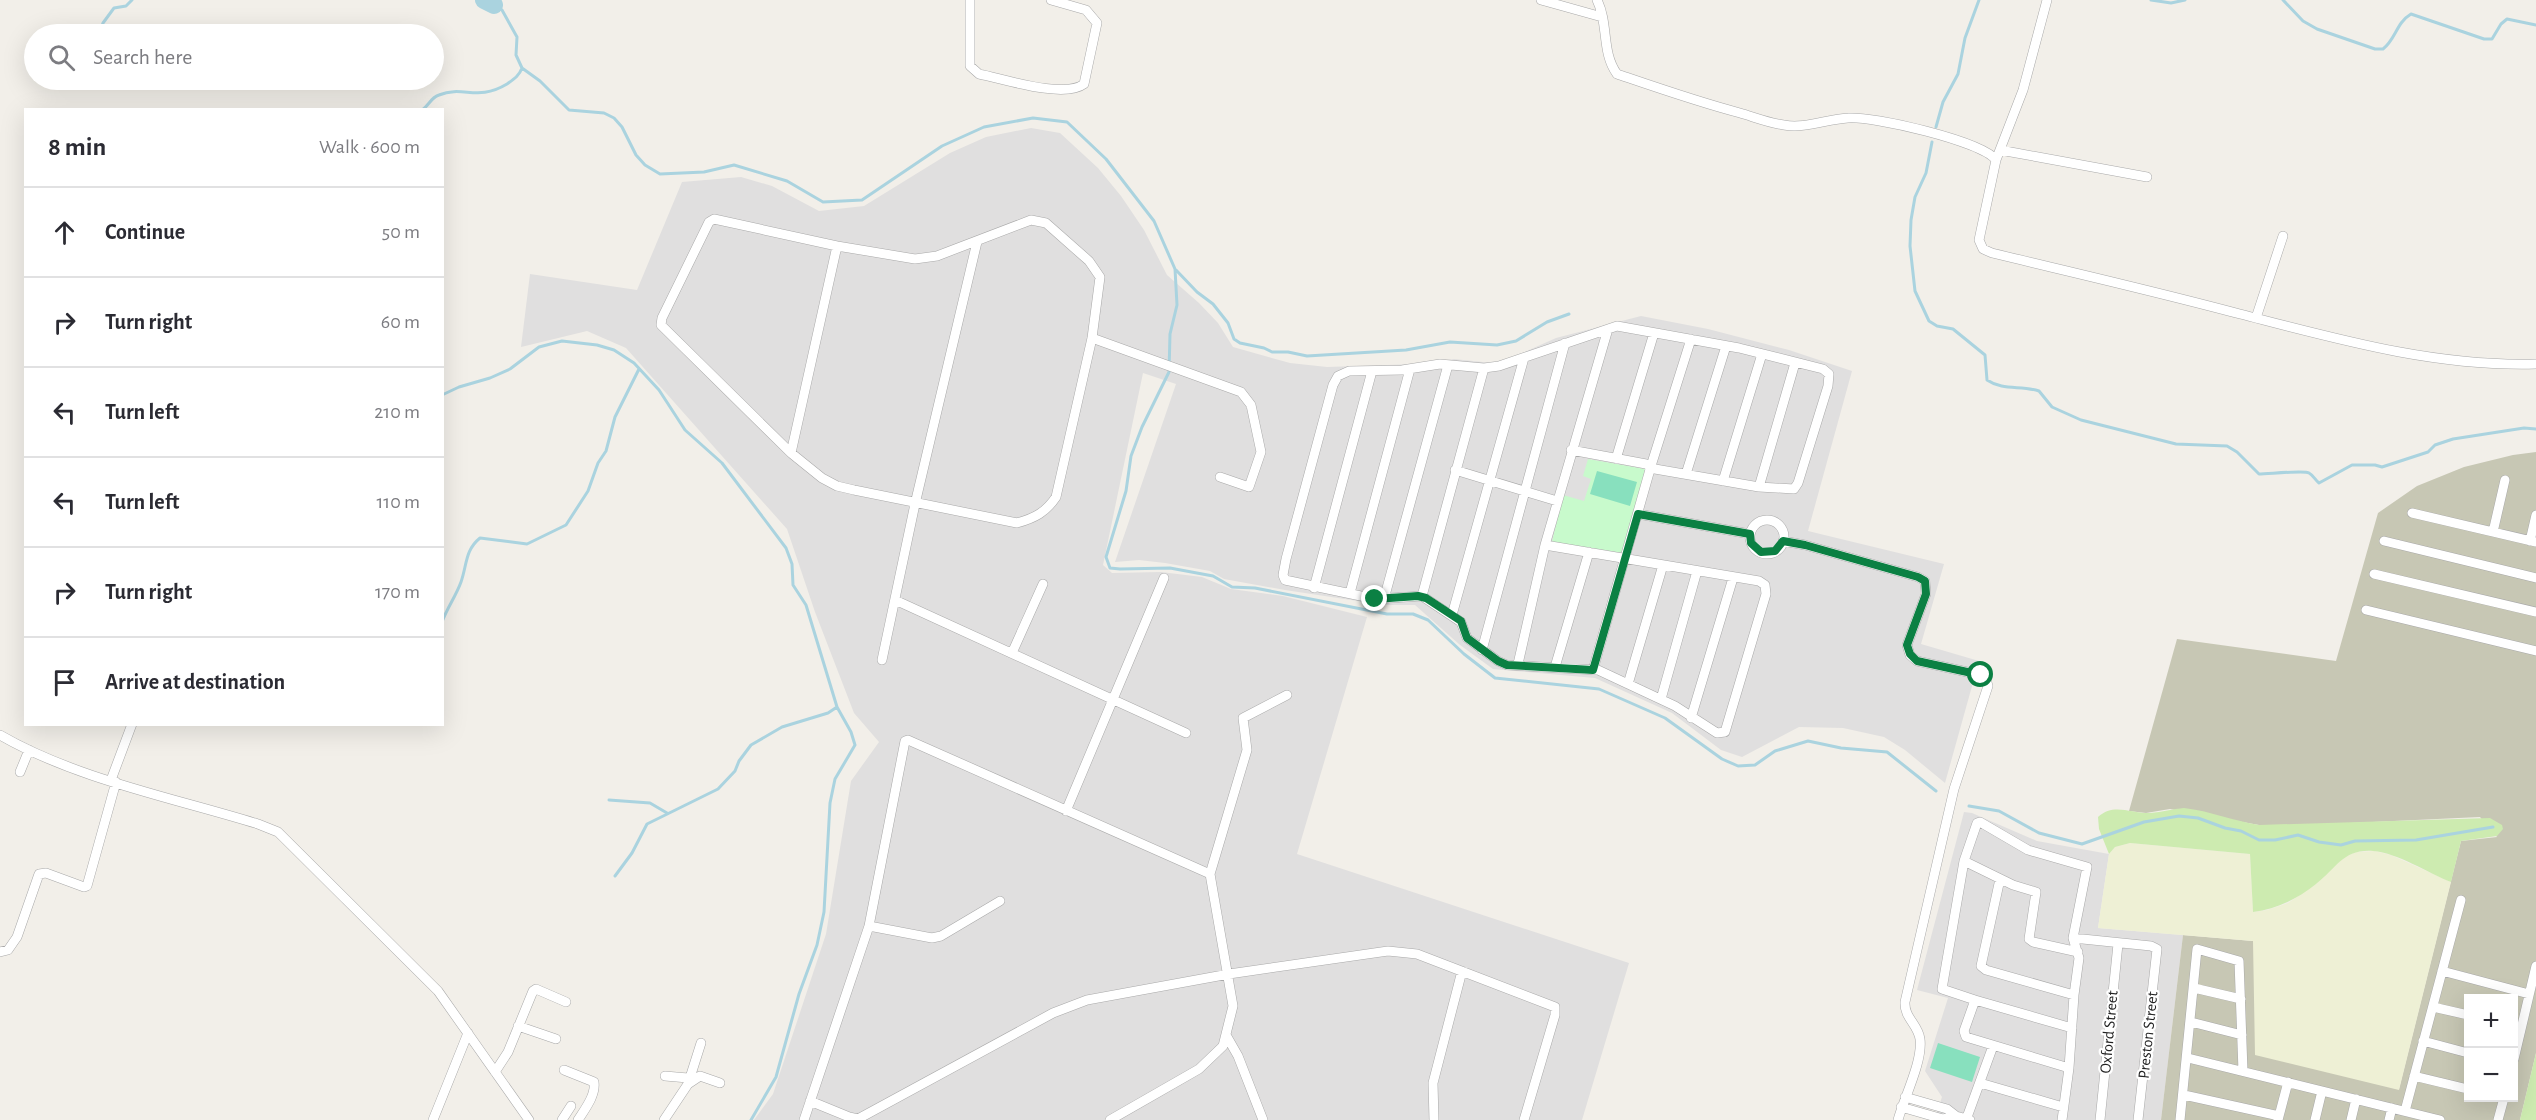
<!DOCTYPE html>
<html lang="en">
<head>
<meta charset="utf-8">
<style>
  :root { --surface:#fff; --page:#f7f7f7; --text:#2b2b33; --muted:#7c7c81; --line:#e1e1e2 }
  body { margin:0; font-family:"Alegreya Sans",sans-serif; background:var(--page); color:var(--text) }
  .controls { position:absolute; right:18px; bottom:18px; display:grid; overflow:hidden; border-radius:0px; box-shadow:0 6px 24px #0002 }
  .controls button { width:54px; height:54px; display:grid; place-items:center; padding:0; border:0; border-bottom:2px solid var(--line); background:var(--surface); color:var(--text); font:30px sans-serif }
  .stop { position:absolute; width:18px; height:18px; margin:-14px; border:4px solid #0b8043; border-radius:50%; background:#fff }
  .stop.end { background:#0b8043; border-color:#fff; box-shadow:0 2px 6px #0008 }
  .list { margin:0; padding:0; list-style:none }
  h2 { display:flex; justify-content:space-between; align-items:center; height:78px; margin:0; padding:0 24px; font-size:26px }
  h2 small { font-size:20px; font-weight:400; color:var(--muted) }
  .list li { display:grid; grid-template-columns:39px 1fr auto; gap:18px; align-items:center; box-sizing:border-box; height:90px; padding:0 24px; border-top:2px solid var(--line) }
  .list b { display:block; font-size:22px; white-space:nowrap }
  .list em { font-size:20px; font-style:normal; color:var(--muted) }
  .icon { flex:none; width:33px; height:33px; fill:none; stroke:currentColor; stroke-width:2; stroke-linecap:round; stroke-linejoin:round }
  .map { position:relative; flex:none; width:2536px; height:1120px; overflow:hidden }
  .search { position:absolute; background:var(--surface); box-shadow:0 6px 24px #0002; left:24px; top:24px; width:420px; height:66px; display:flex; align-items:center; gap:15px; box-sizing:border-box; padding:0 21px; border-radius:33px; color:var(--muted); font-size:22px }
  .panel { position:absolute; background:var(--surface); box-shadow:0 6px 24px #0002; left:24px; top:108px; width:420px; height:618px; border-radius:0px }
  .map>svg:first-child { display:block }
</style>
</head>
<body>
<div class="map">
<svg width="2536" height="1120" viewBox="0 0 2536 1120">
  <rect width="100%" height="100%" fill="#f2efe9"/>
  <!-- residential -->
  <path fill="#e0dfdf" d="M 1031,128 L 1060,133 L 1098,168 L 1121,196 L 1144,230 L 1167,275 L 1199,303 L 1218,323 L 1233,347 L 1290,363 L 1327,367 L 1417,364 L 1454,359 L 1492,363 L 1507,360 L 1556,338 L 1641,316 L 1708,329 L 1789,350 L 1852,371 L 1808,531 L 1944,564 L 1921,644 L 1979,661 L 1945,783 L 1905,750 L 1884,737 L 1843,728 L 1799,727 L 1742,757 L 1721,750 L 1672,713 L 1595,678 L 1493,669 L 1460,645 L 1415,605 L 1384,605 L 1285,590 L 1224,579 L 1210,571 L 1165,563 L 1139,560 L 1115,562 L 1176,384 L 1143,373 L 1103,565 L 1112,573 L 1161,572 L 1202,577 L 1231,589 L 1283,596 L 1367,617 L 1297,854 L 1629,963 L 1582,1120 L 754,1120 L 773,1094 L 826,934 L 851,781 L 879,742 L 854,713 L 815,612 L 787,529 L 626,348 L 587,331 L 521,347 L 530,274 L 637,290 L 682,182 L 741,177 L 772,186 L 819,211 L 864,206 L 950,153 L 986,137 Z
    M 1964,812 L 1972,813 L 2037,841 L 2109,854 L 2098,928 L 2183,935 L 2161,1120 L 1934,1120 L 1942,1097 L 1925,1071 L 1948,998 L 1917,990 Z"/>
  <!-- construction -->
  <path fill="#c7c7b4" fill-rule="evenodd" d="M 2536,452 L 2536,1053 L 2520,1120 L 2161,1120 L 2183,935 L 2253,941 L 2399,1089 L 2461,841 L 2497,837 L 2480,817 L 2287,826 L 2259,825 L 2170,809 L 2146,813 L 2129,811 L 2177,639 L 2336,661 L 2378,513 L 2417,486 L 2464,467 L 2513,455 ZM 2468,998 L 2514,998 L 2514,1098 L 2468,1098 Z"/>
  <!-- farmland -->
  <path fill="#eef0d5" d="M 2130,843 L 2250,854 L 2253,912 L 2267,910 L 2288,903 L 2317,883 L 2344,857 L 2356,852 L 2375,851 L 2391,855 L 2451,882 L 2399,1090 L 2255,1055 L 2253,941 L 2098,928 L 2109,854 L 2115,847 Z"/>
  <!-- grass -->
  <path fill="#cdebb0" d="M 2184,808 C 2210,811 2234,821 2259,825 L 2490,818 L 2502,825 L 2503,829 L 2497,836 L 2461,841 L 2451,882 C 2428,873 2398,853 2373,851 C 2343,849 2337,868 2316,884 C 2297,899 2277,909 2253,912 L 2250,854 L 2130,843 L 2115,847 L 2109,854 L 2099,829 L 2098,817 C 2114,802 2132,814 2150,813 C 2162,812 2173,809 2184,808 Z
    M 2536,1053 L 2536,1120 L 2520,1120 Z"/>
  <!-- park -->
  <path fill="#c8facc" d="M 1588,459 L 1645,469 L 1623,553 L 1552,542 L 1563,495 L 1584,501 L 1591,479 L 1583,476 Z"/>
  <!-- pitch -->
  <path fill="#88e0be" d="M 1597,471 L 1637,482 L 1630,506 L 1590,494 Z
    M 1938,1043 L 1980,1057 L 1972,1082 L 1930,1068 Z"/>
  <g fill="none" stroke-linecap="round" stroke-linejoin="round">
    <!-- stream -->
    <path stroke="#aad3df" stroke-width="3" d="M 2151,0 L 2171,3 L 2185,0
      M 2283,0 L 2303,21 L 2317,29 L 2375,49 L 2383,49 C 2396,39 2396,23 2411,14 L 2484,39 L 2492,39 L 2501,24 L 2507,19 L 2536,25
      M 494,5 L 502,10 L 517,37 L 516,55 L 522,68 L 540,81 L 569,110 L 604,113 L 614,118 L 622,127 L 636,155 L 645,165 L 660,174 L 704,172 L 734,165 L 787,181 L 823,202 L 862,200 L 942,146 L 984,127 L 1033,118 L 1067,122 L 1106,159 L 1154,221 L 1175,269 L 1177,305 L 1170,334 L 1169,372 L 1142,427 L 1131,456 L 1126,491 L 1106,557 L 1110,568 L 1120,569 L 1170,568 L 1213,576 L 1232,587 L 1255,588 L 1387,614 L 1413,614 L 1428,620 L 1464,654 L 1495,678 L 1599,689 L 1665,718 L 1722,759 L 1738,766 L 1755,765 L 1775,751 L 1808,741 L 1841,748 L 1887,752 L 1936,791
      M 99,34 L 103,23 L 114,8 L 126,6 L 132,0
      M 422,110 C 429,106 430,98 439,95 C 464,85 477,102 507,84 C 514,79 519,76 522,68
      M 1936,127 L 1943,102 L 1958,74 L 1965,38 L 1979,0
      M 1932,142 L 1926,173 L 1915,197 L 1911,220 L 1910,246 L 1915,291 L 1929,321 L 1937,326 L 1953,329 L 1985,355 L 1987,380 C 2003,391 2021,385 2039,391 L 2052,407 L 2081,420 L 2176,444 L 2227,446 L 2237,452 L 2259,474 C 2268,474 2305,470 2309,473 C 2313,475 2315,480 2319,483 L 2352,465 L 2375,465 L 2382,467 L 2428,452 L 2435,445 L 2453,439 L 2524,428 L 2536,429
      M 1176,270 L 1197,292 L 1213,304 L 1228,323 L 1234,339 L 1240,343 L 1264,348 L 1272,352 L 1288,352 L 1307,356 L 1406,350 L 1450,342 L 1497,345 L 1516,341 L 1547,322 L 1569,314
      M 442,395 L 459,387 L 490,378 L 510,369 L 539,347 L 562,341 L 597,345 L 614,350 L 634,363 L 659,390 L 685,430 L 722,463 L 786,548 L 792,564 L 793,585 L 806,605 L 837,707 L 851,732 L 855,745 L 835,779 L 830,803 L 824,912 L 817,945 L 799,994 L 776,1077 L 751,1120
      M 442,622 C 447,608 456,596 461,582 C 467,565 465,550 480,538 L 527,544 L 566,525 L 588,491 L 598,463 L 606,451 L 615,417 L 639,369
      M 609,800 L 650,803 L 667,813
      M 1969,806 L 1999,811 L 2039,833 L 2082,844 L 2144,822 L 2179,816 L 2198,818 L 2225,828 L 2241,831 L 2259,840 L 2275,840 L 2298,835 L 2319,842 L 2341,845 L 2355,841 L 2416,840 L 2493,827
      M 615,876 L 632,853 L 647,824 L 718,789 L 735,771 L 739,761 L 751,745 L 782,727 L 828,713 L 837,707"/>
    <!-- river -->
    <path stroke="#aad3df" stroke-width="18" d="M 484,0 L 494,5"/>
    <!-- minor casing -->
    <g stroke="#a9a9a9" stroke-width="10">
      <path id="minor" d="M 970,0 L 970,66 L 979,74 C 1004,79 1064,99 1084,84 L 1097,23 L 1086,10 L 1051,0
        M 1541,0 L 1602,17
        M 1597,0 C 1609,24 1601,52 1617,74 C 1658,88 1698,102 1740,113 C 1754,117 1769,123 1784,125 C 1805,129 1827,119 1848,118 C 1873,116 1982,141 1996,160 L 1979,240 L 1983,249 L 1992,253 C 2075,273 2158,292 2240,314 C 2337,339 2435,367 2536,364
        M 2000,150 L 2147,177
        M 1996,160 L 2023,90 L 2047,0
        M 714,219 L 837,246 L 915,259 L 937,256 L 1031,220 L 1046,223 L 1089,261 L 1100,277 L 1092,338 L 1056,497 C 1046,512 1035,518 1017,523 L 854,490 L 837,486 L 822,478 L 791,453 L 661,325 L 662,318 L 709,222 Z
        M 2256,318 L 2283,236
        M 1092,338 L 1241,392 L 1251,405 L 1261,452 L 1249,487 L 1220,477
        M 791,453 L 837,246
        M 1616,459 L 1654,333
        M 1455,470 L 1557,501
        M 1686,474 L 1726,346
        M 1723,481 L 1762,354
        M 1759,487 L 1795,363
        M 2412,513 L 2536,542
        M 1638,514 L 1750,534
        M1750 537a17 17 0 1 1 34 0a17 17 0 1 1-34 0Z
        M 2493,532 L 2505,480
        M 1783,541 L 1805,545 L 1918,577 L 1925,581 L 1926,594 L 1907,645 L 1910,655 L 1917,661 L 1981,675 L 1986,679 L 1988,686 L 1954,789 L 1905,1002 C 1904,1018 1918,1024 1920,1039 C 1923,1061 1904,1098 1898,1120
        M 2384,541 L 2536,578
        M 2530,541 L 2536,515
        M 1545,545 L 1759,581 L 1765,585 L 1766,594 L 1725,732 L 1717,733 L 1675,706 L 1598,670 L 1507,665 L 1498,661 L 1467,638 L 1461,622 L 1422,596 L 1375,599 L 1285,580 L 1283,575 L 1286,559 L 1333,385 L 1338,376 L 1349,371 L 1402,370 L 1440,364 L 1484,368 L 1499,366 L 1617,326 L 1739,348 L 1823,369 L 1829,374 L 1828,386 L 1798,483 L 1794,489 L 1759,487 L 1655,469 L 1646,464 L 1571,450
        M 2374,574 L 2536,612
        M 1314,588 L 1372,371
        M 1350,593 L 1410,369
        M 1422,596 L 1484,368
        M 1384,599 L 1448,365
        M 895,600 L 1186,733
        M 2366,610 L 2536,651
        M 1452,615 L 1524,358
        M 1482,650 L 1565,343
        M 1012,653 L 1043,584
        M 882,660 L 915,504 L 977,242
        M 1518,664 L 1545,545 L 1608,329
        M 1555,667 L 1589,552
        M 1593,670 L 1651,466 L 1691,339
        M 1628,684 L 1663,565
        M 1661,699 L 1697,571
        M 1691,718 L 1733,578
        M 0,735 C 76,779 174,798 258,824 L 278,832 L 438,991 L 529,1120
        M 20,772 L 29,750
        M 111,780 L 132,724
        M 1066,811 L 1164,578
        M 1964,861 L 2013,885 L 2036,892 L 2029,939 L 2033,942 L 2078,952
        M 2000,879 L 1981,966 L 1986,970 L 2074,995
        M 869,926 L 932,938 L 941,936 L 1000,901
        M 2073,938 L 2151,946 L 2157,949 L 2138,1120
        M 0,952 L 8,950 L 17,937 L 39,874 L 46,873 L 84,887 L 87,886 L 116,782
        M 2442,971 L 2529,994
        M 2194,988 L 2241,999
        M 1975,1000 L 1964,1031 L 1966,1037 L 2069,1068
        M 2433,1007 L 2468,1015
        M 2191,1022 L 2242,1035
        M 518,1026 L 556,1039
        M 1226,1035 L 1238,1056 L 1263,1120
        M 2423,1041 L 2468,1053
        M 2188,1058 L 2440,1120
        M 2514,1059 L 2536,966
        M 564,1070 L 594,1082 C 596,1095 585,1109 578,1120
        M 495,1072 L 508,1052 L 533,991 L 536,989 L 566,1002
        M 665,1076 L 688,1078
        M 2414,1076 L 2468,1089
        M 1980,1083 L 2063,1107
        M 688,1084 L 700,1076 L 720,1083
        M 2184,1095 L 2279,1116
        M 1905,1097 L 1947,1109 L 1956,1116 L 1970,1120
        M 810,1101 L 849,1117 L 858,1119 L 1053,1013 L 1087,1000 L 1229,974 L 1388,951 L 1417,954 L 1555,1007 L 1555,1015 L 1524,1120
        M 1901,1107 L 1943,1119 L 1956,1116
        M 2405,1111 L 2461,900
        M 433,1120 L 468,1033
        M 562,1120 L 571,1106
        M 664,1120 L 688,1084 L 701,1043
        M 804,1120 L 869,926 L 905,741 L 908,740 L 1210,874
        M 1110,1120 L 1199,1069 L 1223,1046 L 1233,1006 L 1210,874 L 1247,750 L 1243,718 L 1287,695
        M 1434,1120 L 1433,1083 L 1462,971
        M 1966,1120 L 1993,1046
        M 2062,1120 L 2069,1068 L 2074,995 L 2079,958 L 2073,938 L 2087,867 L 2028,850 L 1980,822 L 1977,823 L 1964,861 L 1942,989 L 1975,1000 L 2072,1028
        M 2100,1120 L 2118,944
        M 2180,1120 L 2197,949 L 2239,961 L 2243,1071
        M 2278,1120 L 2288,1082
        M 2315,1120 L 2322,1091
        M 2351,1120 L 2356,1099
        M 2389,1120 L 2392,1108
        M 2498,1120 L 2504,1098"/>
    </g>
    <!-- minor -->
    <use href="#minor" stroke="#fff" stroke-width="9"/>
  </g>
  <g fill="none" stroke-linecap="round" stroke-linejoin="round">
    <!-- route -->
    <path stroke="#0b8043" stroke-width="8" d="M 1375,599 L 1418,596 L 1426,598 L 1461,621 L 1467,638 L 1498,661 L 1507,665 L 1593,670 L 1638,514 L 1750,534 L 1751,543 L 1761,552 L 1775,551 L 1783,541 L 1805,545 L 1918,577 L 1925,581 L 1926,594 L 1907,645 L 1910,654 L 1917,661 L 1981,675"/>
  </g>
  <g text-anchor="middle" dominant-baseline="central" stroke-width="4.5" stroke-linejoin="round" paint-order="stroke">
    <!-- street labels -->
    <g font-size="16" fill="#222" stroke="#fff">
      <text transform="translate(2109 1032) rotate(-85)">Oxford Street</text>
      <text transform="translate(2148 1035) rotate(-84)">Preston Street</text>
    </g>
  </g>
</svg>
<div class="controls">
<button>+</button>
<button>−</button>
</div>
<div class="stop" style="left:1981px;top:675px"></div>
<div class="stop end" style="left:1375px;top:599px"></div>
<div class="search"><svg class="icon" aria-label="search" viewBox="0 0 24 24"><circle cx="10" cy="10" r="6"/><path d="M15 15l6 6"/></svg>Search here</div>
<section class="panel">
<h2>8 min<small>Walk · 600 m</small></h2>
<ul class="list">
<li><svg class="icon" aria-label="ahead" viewBox="0 0 24 24"><path d="M12 20V5M6 11l6-6 6 6"/></svg><div><b>Continue</b></div><em>50 m</em></li>
<li><svg class="icon" aria-label="right" viewBox="0 0 24 24"><path d="M7 20v-9h11M14 6l5 5-5 5"/></svg><div><b>Turn right</b></div><em>60 m</em></li>
<li><svg class="icon" aria-label="left" viewBox="0 0 24 24"><path d="M17 20v-9H6M10 6l-5 5 5 5"/></svg><div><b>Turn left</b></div><em>210 m</em></li>
<li><svg class="icon" aria-label="left" viewBox="0 0 24 24"><path d="M17 20v-9H6M10 6l-5 5 5 5"/></svg><div><b>Turn left</b></div><em>110 m</em></li>
<li><svg class="icon" aria-label="right" viewBox="0 0 24 24"><path d="M7 20v-9h11M14 6l5 5-5 5"/></svg><div><b>Turn right</b></div><em>170 m</em></li>
<li><svg class="icon" aria-label="arrive" viewBox="0 0 24 24"><path d="M6 21V4h12l-3 4 3 4H6"/></svg><div><b>Arrive at destination</b></div></li>
</ul>
</section>
</div>
</body>
</html>
